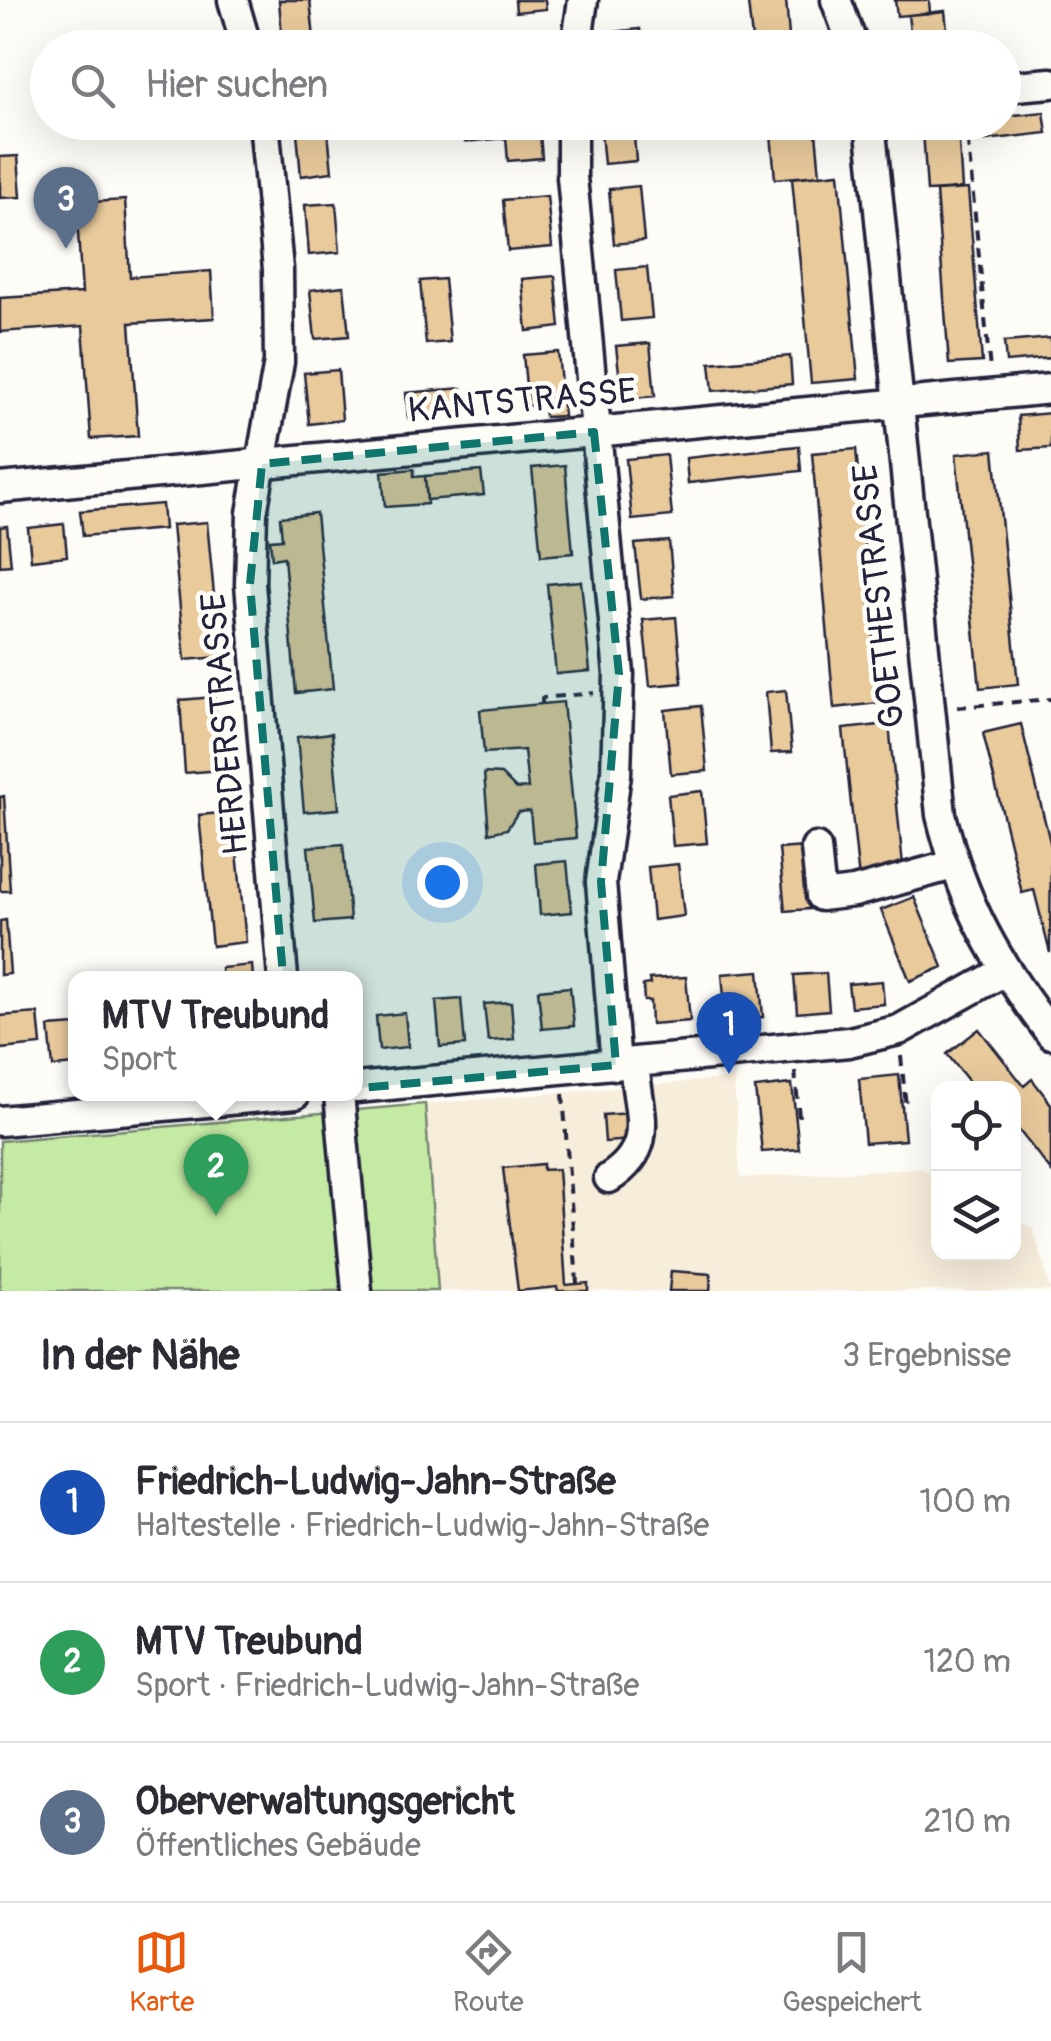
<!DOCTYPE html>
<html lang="de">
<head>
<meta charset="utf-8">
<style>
  :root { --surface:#fff; --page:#f7f7f7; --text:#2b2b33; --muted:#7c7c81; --line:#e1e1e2; --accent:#ea580c }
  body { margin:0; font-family:Pangolin,sans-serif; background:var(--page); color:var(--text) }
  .controls { position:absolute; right:30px; bottom:30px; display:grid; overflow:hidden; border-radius:20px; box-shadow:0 10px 40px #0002 }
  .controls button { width:90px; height:90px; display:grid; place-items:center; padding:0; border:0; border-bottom:2px solid var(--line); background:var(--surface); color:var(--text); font:50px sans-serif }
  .you { position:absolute; left:442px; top:882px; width:35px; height:35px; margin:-25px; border:8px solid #fff; border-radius:50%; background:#1a73e8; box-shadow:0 0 0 15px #1a73e833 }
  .badge { display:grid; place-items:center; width:65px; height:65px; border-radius:50%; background:var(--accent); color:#fff; font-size:32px; font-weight:700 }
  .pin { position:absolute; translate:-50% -82px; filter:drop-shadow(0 2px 5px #0008) }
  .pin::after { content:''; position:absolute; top:52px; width:35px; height:30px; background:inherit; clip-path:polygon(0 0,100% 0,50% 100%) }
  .popup { position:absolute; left:68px; top:971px; width:295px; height:130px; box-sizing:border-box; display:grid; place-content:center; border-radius:20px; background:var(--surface); filter:drop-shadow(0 2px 8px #0005); font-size:32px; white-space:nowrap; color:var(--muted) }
  .popup b { font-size:38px; color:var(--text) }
  .popup::after { content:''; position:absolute; left:50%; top:100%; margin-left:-20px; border:20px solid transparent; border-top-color:var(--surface) }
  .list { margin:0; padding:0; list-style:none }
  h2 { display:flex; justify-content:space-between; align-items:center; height:130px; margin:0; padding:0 40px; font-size:42px }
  h2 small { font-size:32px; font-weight:400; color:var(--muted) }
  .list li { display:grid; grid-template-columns:65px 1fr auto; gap:30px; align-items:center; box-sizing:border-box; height:160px; padding:0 40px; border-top:2px solid var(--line) }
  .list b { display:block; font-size:38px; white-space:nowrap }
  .list p { margin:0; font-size:32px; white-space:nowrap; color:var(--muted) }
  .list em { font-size:32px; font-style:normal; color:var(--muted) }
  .icon { flex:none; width:55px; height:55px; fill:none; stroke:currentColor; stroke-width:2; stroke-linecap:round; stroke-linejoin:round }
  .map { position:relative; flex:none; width:1051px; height:1291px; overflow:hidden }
  .search { position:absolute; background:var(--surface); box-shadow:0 10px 40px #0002; left:30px; right:30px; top:30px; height:110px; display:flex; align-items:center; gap:25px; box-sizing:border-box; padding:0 35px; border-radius:55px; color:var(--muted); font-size:38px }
  .sheet { height:610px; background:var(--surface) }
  nav { display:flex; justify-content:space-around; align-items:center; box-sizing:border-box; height:140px; border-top:2px solid var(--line); background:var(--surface); font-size:28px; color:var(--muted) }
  nav a { display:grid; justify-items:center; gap:5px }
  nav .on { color:var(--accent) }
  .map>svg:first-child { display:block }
</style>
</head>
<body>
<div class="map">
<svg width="1051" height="1291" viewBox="0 0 1051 1291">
  <rect width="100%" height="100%" fill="#fdfcf7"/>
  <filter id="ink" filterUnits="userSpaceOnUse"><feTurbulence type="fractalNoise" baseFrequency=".01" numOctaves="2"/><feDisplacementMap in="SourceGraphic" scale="20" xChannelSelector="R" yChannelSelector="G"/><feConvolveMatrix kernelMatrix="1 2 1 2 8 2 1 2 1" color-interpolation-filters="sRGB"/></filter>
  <g filter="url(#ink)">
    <!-- built -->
    <path fill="#f7eddb" d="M 734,1078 L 740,1178 L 920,1168 L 938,1177 L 938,1254 L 1014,1254 L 1014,1218 L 1033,1229 L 1051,1291 L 438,1291 L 425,1104 Z"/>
    <!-- green -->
    <path fill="#c5eaa4" stroke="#748670" stroke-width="2.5" d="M 425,1104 L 438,1291 L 0,1291 L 0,1141 Z"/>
    <!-- building -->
    <path fill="#e8ca9b" stroke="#22223b" stroke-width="2.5" d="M 279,0 L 310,0 L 315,48 L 283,48 Z
      M 515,0 L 545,0 L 546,9 L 516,12 Z
      M 786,0 L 790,48 L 753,48 L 748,3 Z
      M 895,0 L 929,0 L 930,13 L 897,16 Z
      M 945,11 L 949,48 L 912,48 L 908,15 Z
      M 640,29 L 642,48 L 613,48 L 612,32 Z
      M 538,37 L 539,48 L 506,48 L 506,40 Z
      M 1044,112 L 1047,133 L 985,140 L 983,122 L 1004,122 L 1004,116 Z
      M 296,122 L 327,122 L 332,172 L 301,176 Z
      M 464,122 L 539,122 L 542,158 L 508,161 L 506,138 L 465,142 Z
      M 600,122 L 633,122 L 636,161 L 604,164 Z
      M 770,122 L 815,122 L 820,175 L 775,179 Z
      M 958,127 L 962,189 L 927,191 L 923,130 Z
      M 18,156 L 21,197 L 0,198 L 0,157 Z
      M 839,173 L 858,379 L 811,383 L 792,178 Z
      M 639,186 L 644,241 L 614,244 L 609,189 Z
      M 968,189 L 982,362 L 949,364 L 936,191 Z
      M 547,196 L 552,247 L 508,251 L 503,200 Z
      M 125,200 L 130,277 L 211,271 L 214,318 L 130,323 L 138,436 L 91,439 L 83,326 L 0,332 L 0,298 L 82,293 L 76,203 Z
      M 336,203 L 340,252 L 309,255 L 305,205 Z
      M 647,267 L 652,318 L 621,321 L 616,270 Z
      M 555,276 L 560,327 L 527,331 L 522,279 Z
      M 444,279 L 450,342 L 426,344 L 420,281 Z
      M 344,286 L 349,336 L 315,339 L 310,290 Z
      M 1051,338 L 1051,358 L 1006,362 L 1004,342 Z
      M 650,343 L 655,396 L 622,399 L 616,346 Z
      M 558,352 L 564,416 L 545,417 L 544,405 L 528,406 L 523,355 Z
      M 790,356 L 792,384 L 713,391 L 710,363 Z
      M 338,370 L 342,420 L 309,424 L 304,373 Z
      M 462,388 L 465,412 L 408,418 L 406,393 Z
      M 1051,413 L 1051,448 L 1020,450 L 1018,416 Z
      M 799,446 L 801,471 L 688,483 L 686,458 Z
      M 856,449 L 879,703 L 834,708 L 812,453 Z
      M 994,450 L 1018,684 L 980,688 L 956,454 Z
      M 666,455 L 672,516 L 632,520 L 626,459 Z
      M 565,465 L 573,553 L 541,556 L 532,468 Z
      M 414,469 L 414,477 L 425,476 L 427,504 L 385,507 L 382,472 Z
      M 481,471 L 484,495 L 427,500 L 425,476 Z
      M 162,504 L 164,529 L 83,536 L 80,511 Z
      M 316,513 L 333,689 L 296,693 L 284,557 L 272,559 L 270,540 L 282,539 L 280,517 Z
      M 207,522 L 220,657 L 185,660 L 172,525 Z
      M 64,524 L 67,556 L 31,560 L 28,528 Z
      M 7,526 L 11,565 L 0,566 L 0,527 Z
      M 669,541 L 674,596 L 641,599 L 635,544 Z
      M 581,581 L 590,671 L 556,674 L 547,584 Z
      M 676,617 L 682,683 L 650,686 L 643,620 Z
      M 786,690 L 792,752 L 771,753 L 766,692 Z
      M 214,697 L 220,770 L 185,773 L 180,700 Z
      M 563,702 L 576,838 L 533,842 L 530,811 L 518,812 L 507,829 L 489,833 L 484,773 L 501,774 L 516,789 L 528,788 L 524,750 L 484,753 L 480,710 Z
      M 701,706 L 707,771 L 671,774 L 665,710 Z
      M 889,724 L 904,876 L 859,880 L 843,729 Z
      M 1021,724 L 1051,846 L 1050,953 L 1034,890 L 1022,893 L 983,733 Z
      M 332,733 L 339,809 L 304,812 L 297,737 Z
      M 702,791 L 707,843 L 673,846 L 668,795 Z
      M 4,796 L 10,891 L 0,891 L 0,797 Z
      M 233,812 L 246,942 L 212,946 L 199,815 Z
      M 343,844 L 350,920 L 315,923 L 308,847 Z
      M 803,847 L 809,909 L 785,911 L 779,849 Z
      M 567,861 L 572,912 L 540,915 L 536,864 Z
      M 678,864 L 684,916 L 653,920 L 648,867 Z
      M 914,897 L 943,967 L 910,981 L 881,910 Z
      M 6,920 L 10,974 L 0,975 L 0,921 Z
      M 252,965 L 253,978 L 222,978 L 221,968 Z
      M 759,971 L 763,1017 L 726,1020 L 722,974 Z
      M 826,973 L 829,1010 L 797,1013 L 794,975 Z
      M 686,977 L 690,1021 L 651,1024 L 650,1001 L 644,1001 L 643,985 L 650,984 L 649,979 Z
      M 882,981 L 884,1004 L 851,1007 L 848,984 Z
      M 570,987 L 574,1026 L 542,1029 L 538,990 Z
      M 461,999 L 465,1045 L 440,1047 L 436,1001 Z
      M 511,1002 L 514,1039 L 488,1041 L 484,1004 Z
      M 38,1013 L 41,1045 L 0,1049 L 0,1016 Z
      M 405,1013 L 408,1047 L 379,1050 L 376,1016 Z
      M 76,1025 L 76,1065 L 53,1067 L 49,1027 Z
      M 979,1029 L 1024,1086 L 1032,1079 L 1051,1104 L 1051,1171 L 1014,1124 L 1014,1088 L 974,1088 L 947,1054 Z
      M 899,1075 L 905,1140 L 865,1143 L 859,1079 Z
      M 792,1084 L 799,1149 L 762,1152 L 755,1088 Z
      M 630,1113 L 632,1140 L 605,1142 L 603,1115 Z
      M 543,1164 L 543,1170 L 558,1169 L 566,1285 L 588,1283 L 588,1291 L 558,1291 L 557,1287 L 518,1291 L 503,1168 Z
      M 671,1271 L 711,1274 L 710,1291 L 669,1291 Z"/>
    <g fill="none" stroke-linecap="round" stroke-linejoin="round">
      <!-- minor casing -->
      <g stroke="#22223b" stroke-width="35">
        <path id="minor" d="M 233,0 L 247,48
          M 836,0 L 854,48
          M 576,48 L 583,0
          M 1004,87 L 1051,83
          M 264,122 L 278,269 L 279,362 L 252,513 L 250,584 L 283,978
          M 572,122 L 572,177 L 619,674 L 616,774 L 601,882 L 616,1065
          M 870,122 L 941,815 C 963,904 996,962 1051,1034
          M 0,488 L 1051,389
          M 816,848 L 821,896 L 854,892 L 953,865
          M 356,1088 L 849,1042 L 899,1030 L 1003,972
          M 339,1094 L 357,1291
          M 0,1121 L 295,1094
          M 609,1178 C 657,1147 638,1114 634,1063"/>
      </g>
      <!-- path -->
      <path stroke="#22223b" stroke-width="4" stroke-dasharray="10 8" stroke-linecap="butt" d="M 948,41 L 952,48
        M 966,122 L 990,370
        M 542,704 L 542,698 L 594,693
        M 957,707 L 1051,699
        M 901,1056 L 906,1107 L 902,1107
        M 795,1071 L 799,1117 L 795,1117
        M 563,1094 L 577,1283"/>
      <!-- minor -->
      <use href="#minor" stroke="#fdfcf7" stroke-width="28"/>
    </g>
  </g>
  <!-- marked area -->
  <path fill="#0f766e" fill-opacity="0.2" stroke="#0f766e" stroke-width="8" stroke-dasharray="20 12" stroke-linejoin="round" d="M 594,432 L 619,674 L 601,882 L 616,1065 L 293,1094 L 250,584 L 262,464 Z"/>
  <g text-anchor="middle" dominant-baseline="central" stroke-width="9" stroke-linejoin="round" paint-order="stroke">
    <!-- street labels -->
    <g font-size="35" fill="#22223b" stroke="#fdfcf7">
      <text transform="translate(522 401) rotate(-5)">KANTSTRASSE</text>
      <text transform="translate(879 596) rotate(-96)">GOETHESTRASSE</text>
      <text transform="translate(225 724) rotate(-95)">HERDERSTRASSE</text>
    </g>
  </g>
</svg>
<div class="controls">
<button><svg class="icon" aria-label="locate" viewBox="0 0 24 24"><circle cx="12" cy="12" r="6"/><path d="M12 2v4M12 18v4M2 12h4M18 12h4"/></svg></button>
<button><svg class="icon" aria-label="layers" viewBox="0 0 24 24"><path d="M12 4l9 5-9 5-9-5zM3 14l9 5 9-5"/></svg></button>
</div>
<div class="you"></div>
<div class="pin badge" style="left:729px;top:1074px;background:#1a4fb4">1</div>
<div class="pin badge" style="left:216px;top:1216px;background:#2e9e5b">2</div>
<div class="popup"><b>MTV Treubund</b>Sport</div>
<div class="pin badge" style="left:66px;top:249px;background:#5c6f8a">3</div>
<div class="search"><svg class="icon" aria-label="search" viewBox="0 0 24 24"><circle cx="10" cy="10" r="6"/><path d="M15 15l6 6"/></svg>Hier suchen</div>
</div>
<section class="sheet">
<h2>In der Nähe<small>3 Ergebnisse</small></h2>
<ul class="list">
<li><span class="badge" style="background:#1a4fb4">1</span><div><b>Friedrich-Ludwig-Jahn-Straße</b><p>Haltestelle · Friedrich-Ludwig-Jahn-Straße</p></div><em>100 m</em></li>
<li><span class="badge" style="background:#2e9e5b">2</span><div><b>MTV Treubund</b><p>Sport · Friedrich-Ludwig-Jahn-Straße</p></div><em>120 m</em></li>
<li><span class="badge" style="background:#5c6f8a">3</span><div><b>Oberverwaltungsgericht</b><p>Öffentliches Gebäude</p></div><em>210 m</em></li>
</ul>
</section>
<nav>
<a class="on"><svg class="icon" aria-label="map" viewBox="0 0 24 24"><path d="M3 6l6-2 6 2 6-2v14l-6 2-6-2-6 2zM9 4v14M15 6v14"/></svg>Karte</a>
<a><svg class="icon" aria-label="directions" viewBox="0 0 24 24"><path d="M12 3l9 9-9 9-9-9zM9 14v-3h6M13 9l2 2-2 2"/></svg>Route</a>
<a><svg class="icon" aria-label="saved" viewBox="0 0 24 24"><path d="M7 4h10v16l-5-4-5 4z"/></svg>Gespeichert</a>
</nav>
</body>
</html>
